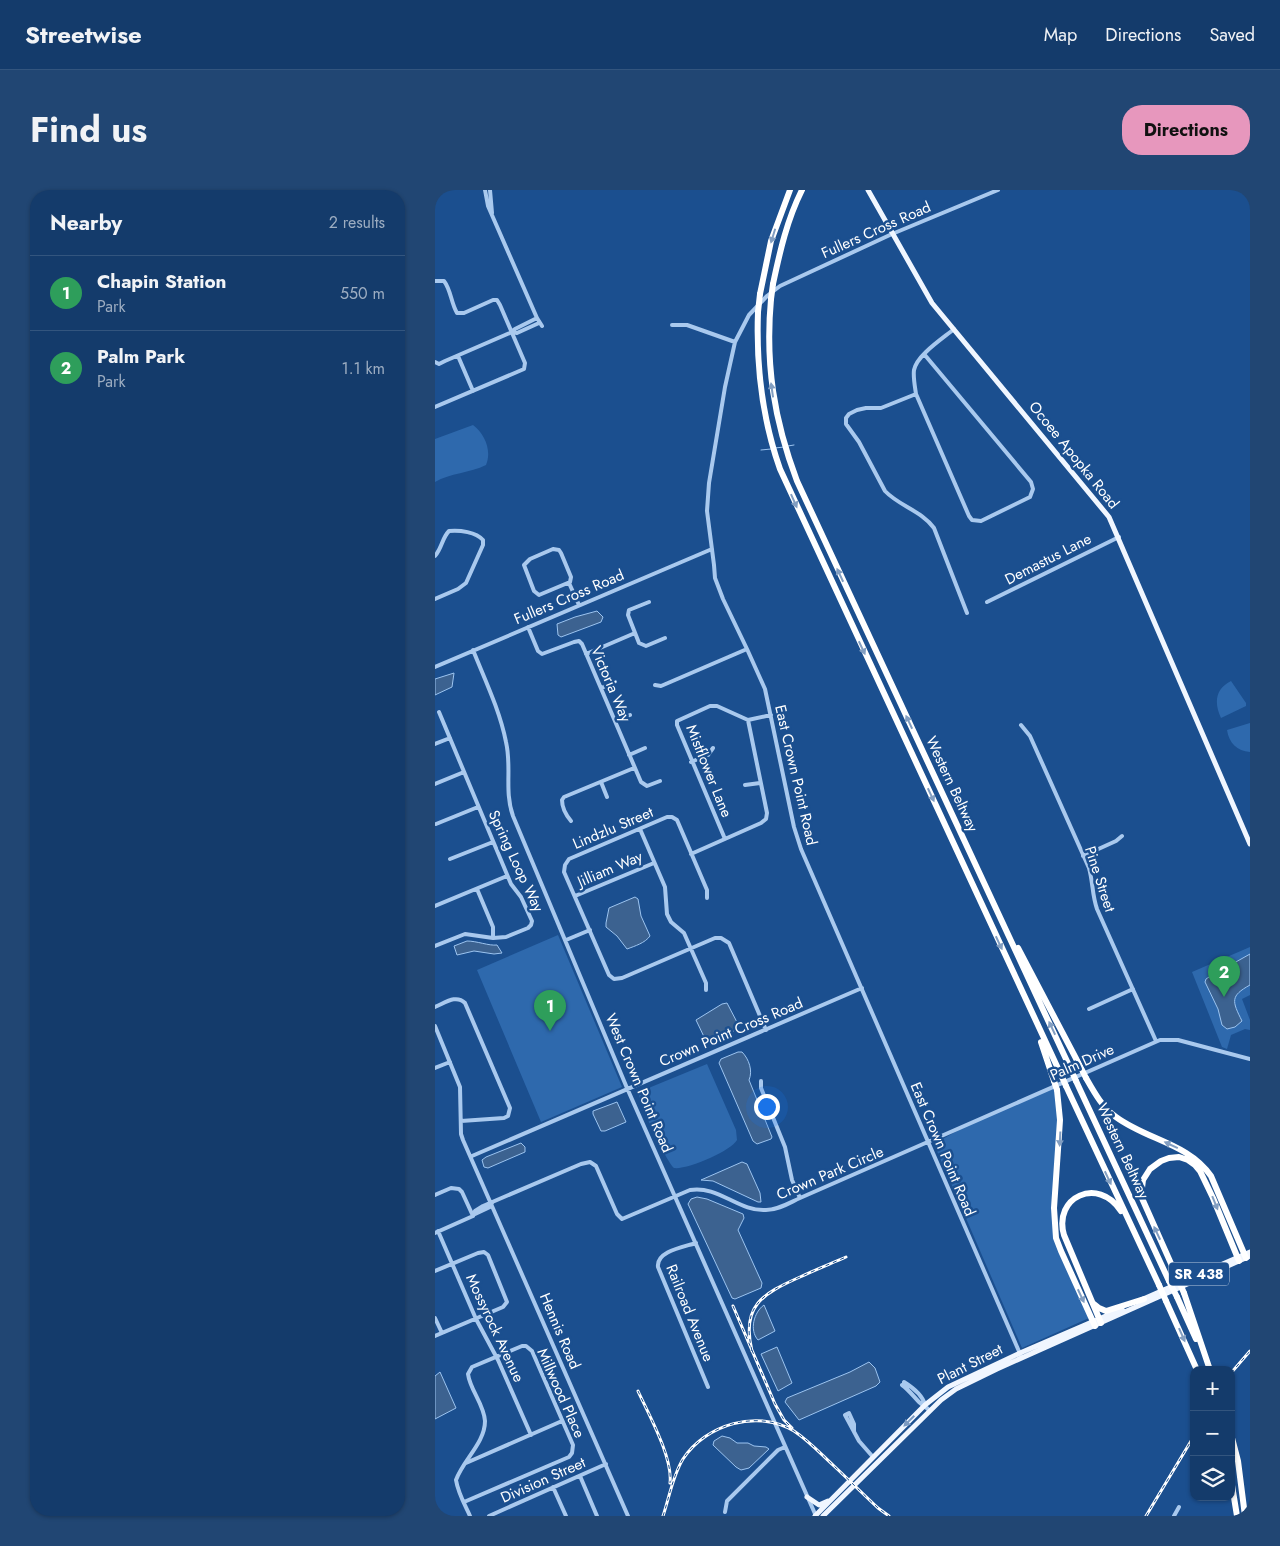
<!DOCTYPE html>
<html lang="en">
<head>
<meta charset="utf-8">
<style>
  :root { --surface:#143b6b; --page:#214673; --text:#f1f3f6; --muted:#9dadc1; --line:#33557e; --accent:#e797bd }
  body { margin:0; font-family:Jost,sans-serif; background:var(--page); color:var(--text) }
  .controls { position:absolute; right:15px; bottom:15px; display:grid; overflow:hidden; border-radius:10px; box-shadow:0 1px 4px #0004 }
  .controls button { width:45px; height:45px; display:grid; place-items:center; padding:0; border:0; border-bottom:1px solid var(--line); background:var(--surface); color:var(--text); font:25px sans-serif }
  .you { position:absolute; left:331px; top:916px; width:18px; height:18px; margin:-12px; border:4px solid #fff; border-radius:50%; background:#1a73e8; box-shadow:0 0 0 8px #1a73e833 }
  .badge { display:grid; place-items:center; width:32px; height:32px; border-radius:50%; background:var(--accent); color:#fff; font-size:16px; font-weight:700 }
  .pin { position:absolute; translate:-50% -41px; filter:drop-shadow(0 1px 2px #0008) }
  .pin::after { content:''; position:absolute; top:26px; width:18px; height:15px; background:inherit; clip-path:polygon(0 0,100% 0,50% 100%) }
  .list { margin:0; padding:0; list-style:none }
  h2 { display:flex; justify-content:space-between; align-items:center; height:65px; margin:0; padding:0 20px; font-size:21px }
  h2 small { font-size:16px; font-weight:400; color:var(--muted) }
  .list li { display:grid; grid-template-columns:32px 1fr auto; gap:15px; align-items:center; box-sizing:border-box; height:75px; padding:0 20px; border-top:1px solid var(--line) }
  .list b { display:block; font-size:19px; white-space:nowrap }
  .list p { margin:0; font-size:16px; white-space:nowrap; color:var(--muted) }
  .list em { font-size:16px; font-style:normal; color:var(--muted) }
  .icon { flex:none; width:28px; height:28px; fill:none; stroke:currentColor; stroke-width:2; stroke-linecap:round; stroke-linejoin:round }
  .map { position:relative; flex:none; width:815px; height:1326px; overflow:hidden; border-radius:20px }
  header { display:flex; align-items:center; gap:30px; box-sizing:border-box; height:70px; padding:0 25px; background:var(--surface); border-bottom:1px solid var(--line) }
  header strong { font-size:24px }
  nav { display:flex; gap:28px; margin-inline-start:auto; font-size:18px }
  .intro { display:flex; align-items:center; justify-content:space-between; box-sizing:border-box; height:120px; padding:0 30px }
  h1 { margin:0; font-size:35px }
  .button { padding:12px 22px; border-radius:20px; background:var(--accent); color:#111; font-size:18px; font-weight:700 }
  main { display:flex; gap:30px; padding:0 30px }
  aside { flex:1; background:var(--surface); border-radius:20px; box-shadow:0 1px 4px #0004 }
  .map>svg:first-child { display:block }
</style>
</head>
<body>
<header>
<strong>Streetwise</strong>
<nav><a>Map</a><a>Directions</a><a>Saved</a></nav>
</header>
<div class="intro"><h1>Find us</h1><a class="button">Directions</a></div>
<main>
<aside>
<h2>Nearby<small>2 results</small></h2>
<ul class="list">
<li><span class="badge" style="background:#2e9e5b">1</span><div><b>Chapin Station</b><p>Park</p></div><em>550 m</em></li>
<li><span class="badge" style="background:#2e9e5b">2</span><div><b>Palm Park</b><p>Park</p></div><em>1.1 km</em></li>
</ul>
</aside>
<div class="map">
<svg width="815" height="1326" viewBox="0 0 815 1326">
  <rect width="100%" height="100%" fill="#1b4f8f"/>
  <!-- green -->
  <path fill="#2e69ad" d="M 38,235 C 50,244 57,261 51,275 C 35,283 15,283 0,292 L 0,249 Z
    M 796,491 L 811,513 L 811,516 L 786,528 C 779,513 780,499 796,491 Z
    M 815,533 L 815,562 C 802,561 794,553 792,540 Z
    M 123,745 L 187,897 L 106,932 L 42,780 Z
    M 815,757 L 815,805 L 807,809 L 815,830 L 815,840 L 810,839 L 796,845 L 792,859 L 787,857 L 757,782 Z
    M 272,874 L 301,940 L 302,950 C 296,961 252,980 239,978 C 232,972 204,914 204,904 L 216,897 Z
    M 620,895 L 625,930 L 619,1031 L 626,1061 L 654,1128 L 587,1158 L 499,954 L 536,933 Z"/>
  <!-- water -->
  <path fill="#3c6290" stroke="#9cc4f0" d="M 162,421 L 168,427 L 166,432 L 126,447 L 123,445 L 122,434 L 140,427 Z
    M 19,483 L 17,497 L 0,505 L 0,489 Z
    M 200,707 L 203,709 L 206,726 L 215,746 C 210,753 200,756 192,759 L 182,746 L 171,737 L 171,733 L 174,718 Z
    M 32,751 C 42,751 54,756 62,755 L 67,763 L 59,764 L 39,761 L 22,765 L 19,756 Z
    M 815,764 L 815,795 C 795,806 797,811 807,831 L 800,837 L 792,839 L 787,835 L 783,819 L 770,792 L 771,789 L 783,781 L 787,776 L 799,773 Z
    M 292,813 L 304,836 L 303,839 L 272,853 L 261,830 L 287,814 Z
    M 303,862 L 307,862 C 314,869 318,881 314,890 L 337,947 L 336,949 L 322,954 L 318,951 L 284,873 L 286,869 Z
    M 182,912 L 191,932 L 170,941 L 166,941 L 158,924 L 158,921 Z
    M 86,953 L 90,957 L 90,962 L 53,978 L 49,977 L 47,970 L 51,967 Z
    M 307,972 L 312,974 L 325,1003 L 326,1012 L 323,1012 L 278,991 L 266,990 Z
    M 262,1007 L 272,1009 L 308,1024 L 309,1028 L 303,1040 L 327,1093 L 326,1098 L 300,1109 L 297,1108 L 253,1014 L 256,1009 Z
    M 329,1115 L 340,1141 L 323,1150 C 314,1140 319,1122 329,1115 Z
    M 342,1157 L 357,1193 L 343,1201 L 326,1164 Z
    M 434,1172 L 440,1178 L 445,1192 L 441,1196 L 364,1230 L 350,1212 L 352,1208 L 415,1182 Z
    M 5,1182 L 21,1218 L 0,1229 L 0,1186 Z
    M 287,1246 L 295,1248 L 302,1253 L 313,1253 L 319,1256 L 331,1257 L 334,1259 L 314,1278 L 306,1280 L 301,1277 L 278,1255 L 279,1251 Z"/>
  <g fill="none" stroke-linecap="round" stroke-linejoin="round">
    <!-- stream -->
    <path stroke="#9cc4f0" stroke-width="1" d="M 353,256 L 359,255
      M 340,258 L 349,257
      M 326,260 L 336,259"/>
    <!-- minor -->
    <path stroke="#a9c9ee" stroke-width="4" d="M 50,0 L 53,16 L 102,128 L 107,136
      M 55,0 L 57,23
      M 563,0 L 457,44 L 345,96 L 332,106 L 314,125 L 300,152 L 290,197 L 274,293 L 272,321 L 279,375 L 280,388 L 288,409 L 312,459 L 330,499 L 359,637 L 366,659 L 586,1166
      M 0,91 L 9,91 C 16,100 16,113 22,123 L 29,123 L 58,110 L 62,110 L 65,115 L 90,173 L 89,179 L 0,217
      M 237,135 L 252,135 L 300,152
      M 77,142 L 82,143 L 104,133
      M 489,164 L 596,292 L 598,299 L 595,307 L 546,331 L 537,330 L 534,326 L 481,204 C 480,197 478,187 479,180 C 482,165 507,149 519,139
      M 23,166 L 38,201
      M 0,172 L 4,174 L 10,171 L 77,142 L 80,139 L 102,128
      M 481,204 L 446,218 L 431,218 L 422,220 L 414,224 L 411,228 L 411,234 L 424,252 L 450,301 C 464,316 487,321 499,338 L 532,423
      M 118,359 L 124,360 L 126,363 L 136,387 L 135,392 L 104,405 L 99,401 L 89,375 L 95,369 Z
      M 0,366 C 7,358 7,348 14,341 C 25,340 41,342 48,350 L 48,355 L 31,393 L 23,399 L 0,409
      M 134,393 L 144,415
      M 214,412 L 194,420 L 193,425 L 204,453 L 211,456 L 230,448
      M 552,412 L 684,347
      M 93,437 L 103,461 L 107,464 L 139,452 L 144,451 L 147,454 L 206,592 L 212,596 L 225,591
      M 38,460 C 50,490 65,521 71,552 C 77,577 69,601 78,626 L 192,898 L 381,1326
      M 151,464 L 200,443
      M 0,477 L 277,359
      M 220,495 L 226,496 L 312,459
      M 166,498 L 181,492
      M 180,531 L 195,525
      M 586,535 L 595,546 L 654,678 C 658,692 657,705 662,719 L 721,851
      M 0,554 L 15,548
      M 194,565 L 210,558
      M 256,572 L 273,565 L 278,558
      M 166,592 L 172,607
      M 0,594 L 29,582
      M 310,595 L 325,593
      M 136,631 C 131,625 127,618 127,610 L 129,607 L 199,578
      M 1,634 L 43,617
      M 205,639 L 230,697 L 232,724 L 236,732 L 249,743 L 271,793 L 271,800
      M 290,649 L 242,535 L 242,531 L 275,516 L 282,516 L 313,530 L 336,525
      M 256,664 L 326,633 L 331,629 L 332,623 L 313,530
      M 648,666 L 681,651 L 687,646
      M 15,669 L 58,652
      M 42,699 L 58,737 L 58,748
      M 140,706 L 219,673
      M 272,708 L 272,700 L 242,630 L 237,627 L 232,627 L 134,669 L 130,675 L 129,682 L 174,785 L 179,789 L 187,788 L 280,748 L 286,748 L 294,753 L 331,840
      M 0,716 L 72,686
      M 131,750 L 155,740
      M 0,756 L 30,744 L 58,748 L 71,747 L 93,738 L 96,735 L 97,731 L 86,707 L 76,694 L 4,522
      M 0,817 C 10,813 21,804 30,813 L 75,918 L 73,926 L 69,928 L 26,931
      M 654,819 L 698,799
      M 0,836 L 25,897 L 26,944 L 28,950 L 193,1326
      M 0,878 L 15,872
      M 326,891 L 326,898 L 350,957 L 357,990 L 365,1008
      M 37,966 L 427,798
      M 0,1005 L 16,998 L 24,999 L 27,1002 L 38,1026 L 0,1043
      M 38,1025 L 55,1017 L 57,1013
      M 38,1026 L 40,1021 L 48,1016 L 146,974 L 155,972 L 161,976 L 182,1024 L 187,1029 L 255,1000 C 283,995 304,1022 331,1020 C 343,1020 354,1013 365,1008 L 725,850 L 743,850 L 815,869
      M 3,1041 L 41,1129 L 63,1170 L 96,1245
      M 261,1053 C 249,1057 221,1061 223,1077 L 273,1197
      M 0,1081 L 43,1063 L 49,1062 L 53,1065 L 72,1112 L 68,1117 L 0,1146
      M 0,1128 L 7,1143
      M 469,1192 C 477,1197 488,1206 490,1215
      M 467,1195 C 474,1200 478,1206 484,1212 C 487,1215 491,1217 494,1220
      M 419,1241 L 419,1234 L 414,1223 L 410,1225 L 424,1251 L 438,1267
      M 31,1273 L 127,1231
      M 145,1286 L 162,1326
      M 118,1297 L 131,1326
      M 29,1312 L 134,1267 L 137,1263 L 138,1255 L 97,1161 L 91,1156 L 87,1156 L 37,1177 L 33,1184 C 35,1200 49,1214 50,1231 C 50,1253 28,1270 21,1290 C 23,1303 30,1315 35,1326
      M 290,1322 L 292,1311 L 343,1260 L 350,1257
      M 54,1326 L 171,1274
      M 739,1326 L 744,1317"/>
    <!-- major -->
    <path stroke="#f0f6ff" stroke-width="5" d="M 433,0 L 497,113 L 674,327 L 815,654
      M 706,1110 L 815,1062
      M 372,1307 L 384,1315 L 393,1311
      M 380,1326 L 490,1215 L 513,1197 L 585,1163 L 687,1119
      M 388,1326 L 506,1210 L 521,1199 L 562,1179 L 815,1066"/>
    <!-- highway -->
    <path stroke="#fff" stroke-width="6" d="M 338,94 C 345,61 352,30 367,0
      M 325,104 L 336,51 L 355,0
      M 336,109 C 330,174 339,230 362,291 L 637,882
      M 323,122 C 321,176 327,228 345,279 L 627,887
      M 583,758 L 646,878
      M 606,852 L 619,891
      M 651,888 C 659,902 667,917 681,927 C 712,950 753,953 776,986 L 811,1068
      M 641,891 L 734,1091
      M 631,896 L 724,1095
      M 622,900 L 625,930 L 619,1018 L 621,1048 L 626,1061 L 660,1136
      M 742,1087 L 706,1006 L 708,990 L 715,979 L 726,971 L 734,968 L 744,967 L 753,970 L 760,975 L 765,981 L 778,1008 L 804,1071
      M 749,1103 L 775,1180
      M 742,1107 L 761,1149
      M 731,1111 L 762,1180
      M 659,1114 L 664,1118 L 671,1121 L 709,1109
      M 666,1133 L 629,1045 C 618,1007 663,986 686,1021
      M 796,1244 L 803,1271 L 810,1326
      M 796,1289 L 802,1326"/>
    <!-- rail casing -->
    <g stroke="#fff" stroke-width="3">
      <path id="rail" d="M 298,1116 L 340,1214 L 349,1230 L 357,1238
        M 317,1161 C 306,1116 327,1104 365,1087 C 380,1080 395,1074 411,1067
        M 796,1183 L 815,1161
        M 203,1201 C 214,1225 238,1268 235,1293
        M 228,1326 C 234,1308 238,1285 248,1269 C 271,1234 323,1219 359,1241 C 374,1251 386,1264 399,1276 C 414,1290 428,1304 443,1318 L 454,1326
        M 711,1326 L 759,1246"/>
    </g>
    <!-- rail -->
    <use href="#rail" stroke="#1b4f8f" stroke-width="1" stroke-dasharray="4" stroke-linecap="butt"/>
    <!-- highway-bridge -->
    <path stroke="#fff" stroke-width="6" d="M 336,109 L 338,94
      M 323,122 L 325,104
      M 646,878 L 651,888
      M 637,882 L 641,891
      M 627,887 L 631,896
      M 619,891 L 622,900
      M 742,1087 L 749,1103
      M 734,1091 L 742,1107
      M 724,1095 L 731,1111"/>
  </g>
  <!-- one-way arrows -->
  <defs><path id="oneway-solid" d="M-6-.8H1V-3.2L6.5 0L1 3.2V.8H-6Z" transform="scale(1.25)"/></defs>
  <g fill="#829ec1">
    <use href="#oneway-solid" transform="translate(338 46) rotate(107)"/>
    <use href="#oneway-solid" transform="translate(337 200) rotate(-98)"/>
    <use href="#oneway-solid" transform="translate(359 311) rotate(66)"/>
    <use href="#oneway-solid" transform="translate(405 385) rotate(-115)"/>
    <use href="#oneway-solid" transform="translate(427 458) rotate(65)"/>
    <use href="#oneway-solid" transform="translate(474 532) rotate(-115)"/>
    <use href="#oneway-solid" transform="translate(496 605) rotate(65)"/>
    <use href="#oneway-solid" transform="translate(564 753) rotate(65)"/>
    <use href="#oneway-solid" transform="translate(617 838) rotate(-115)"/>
    <use href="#oneway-solid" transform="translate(625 949) rotate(93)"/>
    <use href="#oneway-solid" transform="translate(736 955) rotate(-155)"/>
    <use href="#oneway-solid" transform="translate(673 988) rotate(65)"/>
    <use href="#oneway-solid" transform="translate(780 1013) rotate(68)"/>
    <use href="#oneway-solid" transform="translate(722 1043) rotate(-115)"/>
    <use href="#oneway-solid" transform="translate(646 1106) rotate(65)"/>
    <use href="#oneway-solid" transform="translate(747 1145) rotate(66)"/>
  </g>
  <use fill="#7b9ac1" href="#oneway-solid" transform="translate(474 1231) rotate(135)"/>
  <g text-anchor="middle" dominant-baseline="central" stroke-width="5" stroke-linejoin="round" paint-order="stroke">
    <!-- shield labels -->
    <rect fill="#1b4f8f" stroke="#bbcadd" stroke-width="1" x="734" y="1072.5" width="60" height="23" rx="4"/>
    <g font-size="14" font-weight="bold" fill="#fff">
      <text x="764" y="1084">SR 438</text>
    </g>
    <!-- street labels -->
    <g font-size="15" fill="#fff" stroke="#1b4f8f">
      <text transform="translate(441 40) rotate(-24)">Fullers Cross Road</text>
      <text transform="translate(639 265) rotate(51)">Ocoee Apopka Road</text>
      <text transform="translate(613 369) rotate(-27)">Demastus Lane</text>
      <text transform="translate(134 407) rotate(-23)">Fullers Cross Road</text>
      <text transform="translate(176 494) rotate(67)">Victoria Way</text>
      <text transform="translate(274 581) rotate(68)">Mistflower Lane</text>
      <text transform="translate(361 585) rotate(77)">East Crown Point Road</text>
      <text transform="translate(517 594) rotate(65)">Western Beltway</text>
      <text transform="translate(178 638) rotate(-23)">Lindzlu Street</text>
      <text transform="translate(81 671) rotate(65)">Spring Loop Way</text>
      <text transform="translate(175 679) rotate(-23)">Jilliam Way</text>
      <text transform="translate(665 689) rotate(72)">Pine Street</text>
      <text transform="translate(296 842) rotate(-23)">Crown Point Cross Road</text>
      <text transform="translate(647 872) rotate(-24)">Palm Drive</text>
      <text transform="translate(204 893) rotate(67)">West Crown Point Road</text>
      <text transform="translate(508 959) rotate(67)">East Crown Point Road</text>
      <text transform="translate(688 961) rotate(65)">Western Beltway</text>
      <text transform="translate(395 983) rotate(-23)">Crown Park Circle</text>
      <text transform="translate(255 1123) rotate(68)">Railroad Avenue</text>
      <text transform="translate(60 1138) rotate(65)">Mossyrock Avenue</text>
      <text transform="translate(125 1141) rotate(67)">Hennis Road</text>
      <text transform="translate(535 1174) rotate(-27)">Plant Street</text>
      <text transform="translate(126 1203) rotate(66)">Millwood Place</text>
      <text transform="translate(108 1290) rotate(-24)">Division Street</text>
    </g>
  </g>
</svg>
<div class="controls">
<button>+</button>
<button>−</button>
<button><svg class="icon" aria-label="layers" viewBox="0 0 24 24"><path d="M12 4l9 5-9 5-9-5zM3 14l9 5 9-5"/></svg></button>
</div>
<div class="you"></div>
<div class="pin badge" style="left:115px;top:841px;background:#2e9e5b">1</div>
<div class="pin badge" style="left:789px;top:807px;background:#2e9e5b">2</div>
</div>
</main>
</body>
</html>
